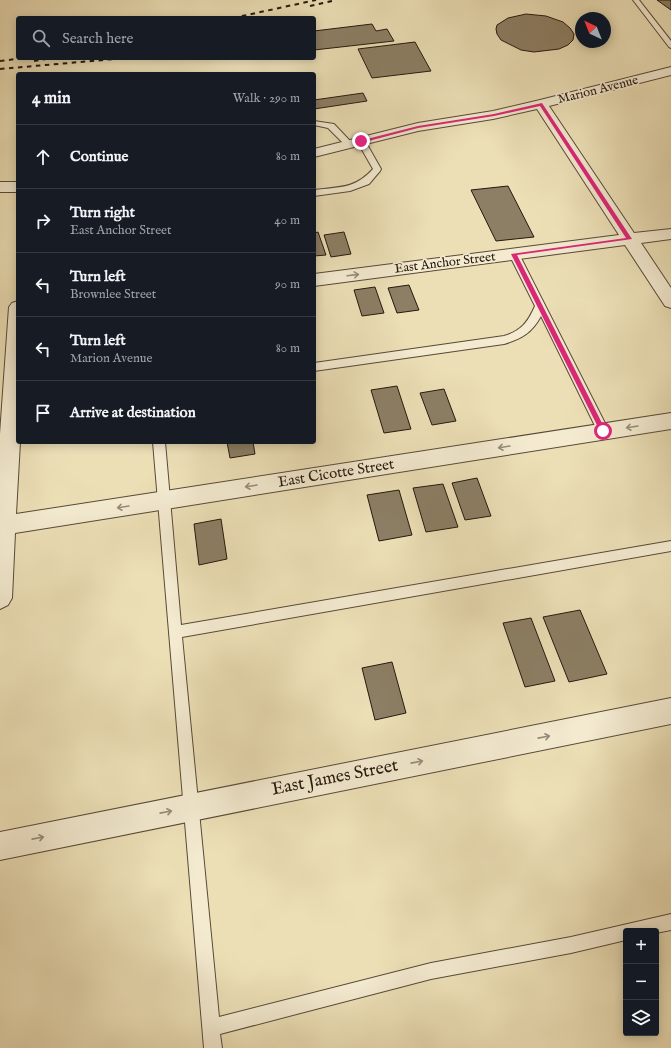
<!DOCTYPE html>
<html lang="en">
<head>
<meta charset="utf-8">
<style>
  :root { --surface:#171b24; --page:#242831; --text:#f1f3f6; --muted:#9ea1a6; --line:#363941 }
  body { margin:0; font-family:"IM FELL English",serif; background:var(--page); color:var(--text) }
  .controls { position:absolute; right:12px; bottom:12px; display:grid; overflow:hidden; border-radius:4px; box-shadow:0 2px 10px #0003 }
  .controls button { width:36px; height:36px; display:grid; place-items:center; padding:0; border:0; border-bottom:1px solid var(--line); background:var(--surface); color:var(--text); font:20px sans-serif }
  .compass { position:absolute; left:575px; top:12px; width:36px; height:36px; border-radius:50%; background:var(--surface); box-shadow:0 2px 10px #0003; rotate:317deg }
  .stop { position:absolute; width:12px; height:12px; margin:-9px; border:3px solid #db2777; border-radius:50%; background:#fff }
  .stop.end { background:#db2777; border-color:#fff; box-shadow:0 1px 4px #0008 }
  .list { margin:0; padding:0; list-style:none }
  h2 { display:flex; justify-content:space-between; align-items:center; height:52px; margin:0; padding:0 16px; font-size:17px }
  h2 small { font-size:13px; font-weight:400; color:var(--muted) }
  .list li { display:grid; grid-template-columns:26px 1fr auto; gap:12px; align-items:center; box-sizing:border-box; height:64px; padding:0 16px; border-top:1px solid var(--line) }
  .list b { display:block; font-size:15px; white-space:nowrap }
  .list p { margin:0; font-size:13px; white-space:nowrap; color:var(--muted) }
  .list em { font-size:13px; font-style:normal; color:var(--muted) }
  .icon { flex:none; width:22px; height:22px; fill:none; stroke:currentColor; stroke-width:2; stroke-linecap:round; stroke-linejoin:round }
  .map { position:relative; flex:none; width:671px; height:1048px; overflow:hidden }
  .search { position:absolute; background:var(--surface); box-shadow:0 2px 10px #0003; left:16px; top:16px; width:300px; height:44px; display:flex; align-items:center; gap:10px; box-sizing:border-box; padding:0 14px; border-radius:4px; color:var(--muted); font-size:15px }
  .panel { position:absolute; background:var(--surface); box-shadow:0 2px 10px #0003; left:16px; top:72px; width:300px; height:372px; border-radius:4px }
  .map>svg:first-child { display:block }
</style>
</head>
<body>
<div class="map">
<svg width="671" height="1048" viewBox="0 0 671 1048">
  <rect width="100%" height="100%" fill="#ecdfb6"/>
  <filter id="stains"><feTurbulence type="fractalNoise" baseFrequency=".005" numOctaves="4"/><feColorMatrix values="0 0 0 0 .2 0 0 0 0 .09 0 0 0 0 .02 0 0 0 .5 -.17"/></filter>
  <radialGradient id="worn" r=".72"><stop offset=".6" stop-color="#630" stop-opacity="0"/><stop offset="1" stop-color="#630" stop-opacity=".3"/></radialGradient>
  <!-- building -->
  <path fill="#8c7f65" stroke="#25180e" d="M 657,0 L 671,0 L 671,10 Z
    M 526,14 L 546,16 L 563,22 L 570,28 L 574,34 L 573,40 L 568,45 L 559,49 L 534,52 L 521,50 L 501,40 L 497,34 L 496,29 L 497,25 L 508,18 Z
    M 372,24 L 376,31 L 387,29 L 394,41 L 314,50 L 314,31 Z
    M 415,42 L 431,71 L 372,78 L 358,49 Z
    M 363,93 L 367,101 L 314,109 L 314,100 Z
    M 508,186 L 534,237 L 496,241 L 471,190 Z
    M 318,232 L 326,255 L 314,256 L 314,233 Z
    M 344,232 L 351,254 L 331,257 L 324,235 Z
    M 409,285 L 419,310 L 397,313 L 388,288 Z
    M 375,287 L 384,313 L 362,316 L 354,290 Z
    M 397,386 L 411,429 L 384,433 L 371,390 Z
    M 444,389 L 456,421 L 432,425 L 420,393 Z
    M 227,442 L 253,442 L 255,454 L 230,458 Z
    M 477,478 L 491,516 L 465,520 L 452,483 Z
    M 443,484 L 458,527 L 426,532 L 413,488 Z
    M 399,490 L 412,535 L 379,541 L 367,495 Z
    M 221,519 L 227,559 L 199,565 L 194,524 Z
    M 580,610 L 607,674 L 569,682 L 543,617 Z
    M 531,618 L 555,681 L 525,687 L 503,623 Z
    M 392,662 L 406,713 L 375,720 L 362,668 Z"/>
  <g fill="none" stroke-linecap="round" stroke-linejoin="round">
    <!-- service casing -->
    <g stroke="#574a38" stroke-width="2">
      <path id="service" d="M 633,0 L 639,0 L 671,41 L 671,48 L 669,47 Z
        M 314,121 L 334,124 L 353,144 L 346,146 L 328,128 L 314,125 Z
        M 358,139 L 364,139 L 381,169 L 380,171 L 369,184 L 350,191 L 314,196 L 314,190 C 339,187 355,189 373,169 L 357,141 Z
        M 514,251 L 519,254 L 609,431 L 607,434 L 599,434 L 541,316 C 532,333 521,339 504,344 L 314,371 L 314,363 L 504,336 C 521,331 528,322 535,306 L 509,254 Z
        M 153,442 L 165,442 L 181,625 L 671,541 L 671,551 L 182,637 L 219,1017 L 431,963 L 571,937 L 671,914 L 671,930 L 656,933 L 656,931 L 626,931 L 626,940 L 571,953 L 431,979 L 220,1034 L 222,1048 L 204,1048 Z"/>
    </g>
    <!-- minor casing -->
    <g stroke="#574a38" stroke-width="2">
      <path id="minor" d="M 671,67 L 671,75 L 549,106 L 634,233 L 671,229 L 671,239 L 641,243 L 671,288 L 671,308 L 665,306 L 625,245 L 314,286 L 314,274 L 619,235 L 537,109 L 493,119 L 418,131 L 314,157 L 314,149 L 418,123 L 493,111 L 540,100 Z
        M 0,182 L 18,182 L 18,192 L 0,192 Z
        M 18,301 L 18,442 L 20,442 L 16,514 L 671,413 L 671,429 L 15,533 L 12,598 L 8,605 L 0,609 L 0,434 L 9,307 L 12,303 Z
        M 671,698 L 671,724 L 0,860 L 0,832 Z"/>
    </g>
    <!-- service -->
    <use href="#service" fill="#f3ead0" fill-rule="evenodd"/>
    <!-- minor -->
    <use href="#minor" fill="#f3ead0" fill-rule="evenodd"/>
    <!-- rail -->
    <path stroke="#25180e" stroke-width="2" stroke-dasharray="4.5 4.5" stroke-linecap="butt" d="M 310,6 L 336,0
      M 233,18 L 316,0
      M 0,61 L 24,58
      M 34,61 L 51,58
      M 0,69 L 126,58"/>
  </g>
  <!-- one-way arrows -->
  <defs><path id="oneway-shaft" d="M-6 0H5M1.5-3L5.5 0L1.5 3" fill="none" stroke-width="1.6" stroke-linecap="round" stroke-linejoin="round"/></defs>
  <g stroke="#968c79">
    <use href="#oneway-shaft" transform="translate(353 275) rotate(-7)"/>
    <use href="#oneway-shaft" transform="translate(632 427) rotate(171)"/>
    <use href="#oneway-shaft" transform="translate(504 447) rotate(171)"/>
    <use href="#oneway-shaft" transform="translate(251 486) rotate(171)"/>
    <use href="#oneway-shaft" transform="translate(123 507) rotate(171)"/>
    <use href="#oneway-shaft" transform="translate(544 737) rotate(-11)"/>
    <use href="#oneway-shaft" transform="translate(417 762) rotate(-11)"/>
    <use href="#oneway-shaft" transform="translate(166 812) rotate(-11)"/>
    <use href="#oneway-shaft" transform="translate(38 838) rotate(-11)"/>
  </g>
  <!-- route -->
  <path fill="#db2777" d="M 542,103 L 632,239 L 517,255 L 606,431 L 603,434 L 600,431 L 511,254 L 626,238 L 540,106 L 494,116 L 418,128 L 361,143 L 359,141 L 418,126 L 494,114 Z"/>
  <g text-anchor="middle" dominant-baseline="central" stroke-width="3.5" stroke-linejoin="round" paint-order="stroke">
    <!-- far-street labels -->
    <g font-size="13" fill="#25180e" stroke="#f3ead0">
      <text transform="translate(598 90) rotate(-14)">Marion Avenue</text>
      <text transform="translate(445 263) rotate(-7)">East Anchor Street</text>
    </g>
    <!-- street labels -->
    <g font-size="15" fill="#25180e" stroke="#f3ead0">
      <text transform="translate(336 473) rotate(-9)">East Cicotte Street</text>
    </g>
    <!-- near-street labels -->
    <g font-size="18" fill="#25180e" stroke="#f3ead0">
      <text transform="translate(335 778) rotate(-11)">East James Street</text>
    </g>
  </g>
  <rect width="100%" height="100%" filter="url(#stains)"/>
  <rect width="100%" height="100%" fill="url(#worn)"/>
</svg>
<div class="controls">
<button>+</button>
<button>−</button>
<button><svg class="icon" aria-label="layers" viewBox="0 0 24 24"><path d="M12 4l9 5-9 5-9-5zM3 14l9 5 9-5"/></svg></button>
</div>
<svg class="compass" viewBox="-18 -18 36 36"><path d="M0-13l5 13h-10z" fill="#e53935"/><path d="M0 13l5-13h-10z" fill="#9ea1a6"/></svg>
<div class="stop" style="left:603px;top:431px"></div>
<div class="stop end" style="left:361px;top:141px"></div>
<div class="search"><svg class="icon" aria-label="search" viewBox="0 0 24 24"><circle cx="10" cy="10" r="6"/><path d="M15 15l6 6"/></svg>Search here</div>
<section class="panel">
<h2>4 min<small>Walk · 290 m</small></h2>
<ul class="list">
<li><svg class="icon" aria-label="ahead" viewBox="0 0 24 24"><path d="M12 20V5M6 11l6-6 6 6"/></svg><div><b>Continue</b></div><em>80 m</em></li>
<li><svg class="icon" aria-label="right" viewBox="0 0 24 24"><path d="M7 20v-9h11M14 6l5 5-5 5"/></svg><div><b>Turn right</b><p>East Anchor Street</p></div><em>40 m</em></li>
<li><svg class="icon" aria-label="left" viewBox="0 0 24 24"><path d="M17 20v-9H6M10 6l-5 5 5 5"/></svg><div><b>Turn left</b><p>Brownlee Street</p></div><em>90 m</em></li>
<li><svg class="icon" aria-label="left" viewBox="0 0 24 24"><path d="M17 20v-9H6M10 6l-5 5 5 5"/></svg><div><b>Turn left</b><p>Marion Avenue</p></div><em>80 m</em></li>
<li><svg class="icon" aria-label="arrive" viewBox="0 0 24 24"><path d="M6 21V4h12l-3 4 3 4H6"/></svg><div><b>Arrive at destination</b></div></li>
</ul>
</section>
</div>
</body>
</html>
